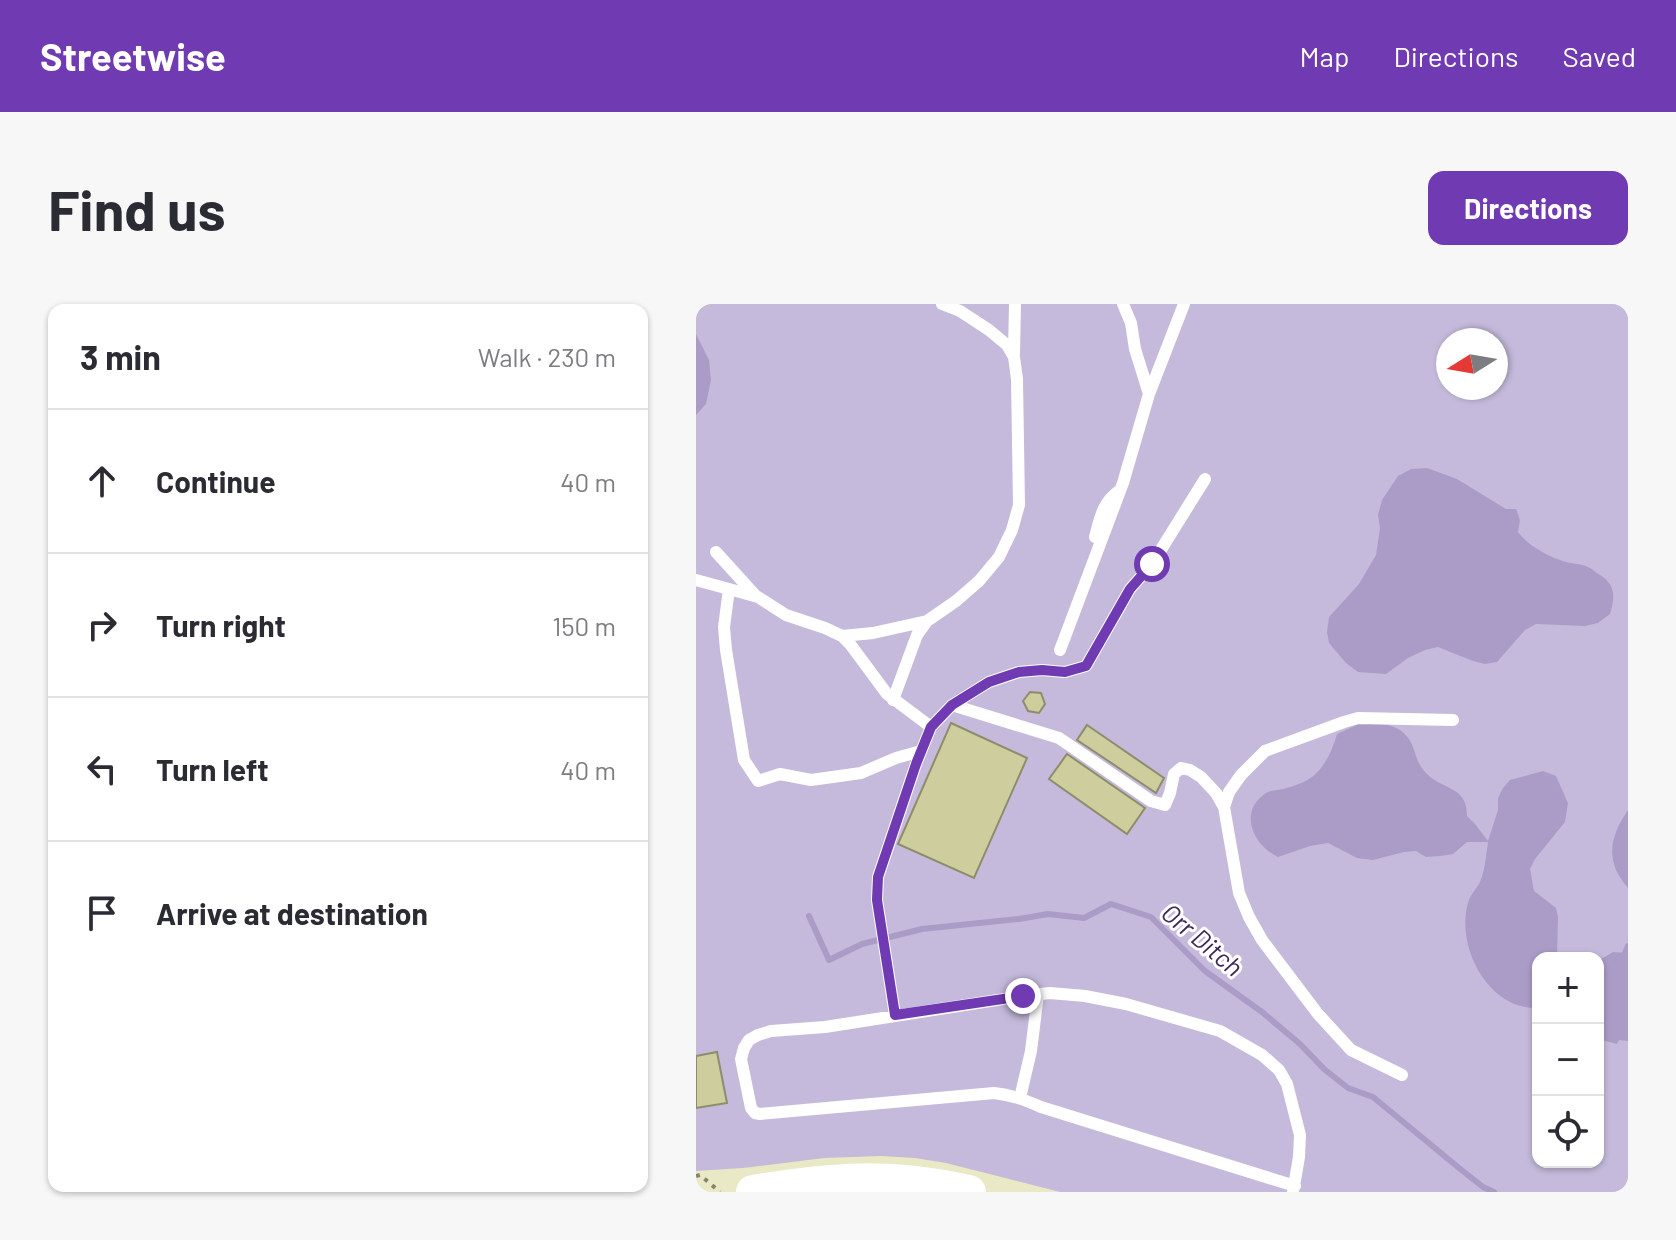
<!DOCTYPE html>
<html lang="en">
<head>
<meta charset="utf-8">
<style>
  :root { --surface:#fff; --page:#f7f7f7; --text:#2b2b33; --muted:#7c7c81; --line:#e1e1e2; --accent:#703bb2 }
  body { margin:0; font-family:Barlow,sans-serif; background:var(--page); color:var(--text) }
  .controls { position:absolute; right:24px; bottom:24px; display:grid; overflow:hidden; border-radius:16px; box-shadow:0 2px 6px #0004 }
  .controls button { width:72px; height:72px; display:grid; place-items:center; padding:0; border:0; border-bottom:2px solid var(--line); background:var(--surface); color:var(--text); font:40px sans-serif }
  .compass { position:absolute; left:740px; top:24px; width:72px; height:72px; border-radius:50%; background:var(--surface); box-shadow:0 2px 6px #0004; rotate:259deg }
  .stop { position:absolute; width:24px; height:24px; margin:-18px; border:6px solid #703bb2; border-radius:50%; background:#fff }
  .stop.end { background:#703bb2; border-color:#fff; box-shadow:0 2px 8px #0008 }
  .list { margin:0; padding:0; list-style:none }
  h2 { display:flex; justify-content:space-between; align-items:center; height:104px; margin:0; padding:0 32px; font-size:34px }
  h2 small { font-size:26px; font-weight:400; color:var(--muted) }
  .list li { display:grid; grid-template-columns:52px 1fr auto; gap:24px; align-items:center; box-sizing:border-box; height:144px; padding:0 32px; border-top:2px solid var(--line) }
  .list b { display:block; font-size:30px; white-space:nowrap }
  .list em { font-size:26px; font-style:normal; color:var(--muted) }
  .icon { flex:none; width:44px; height:44px; fill:none; stroke:currentColor; stroke-width:2; stroke-linecap:round; stroke-linejoin:round }
  .map { position:relative; flex:none; width:932px; height:888px; overflow:hidden; border-radius:16px }
  header { display:flex; align-items:center; gap:48px; box-sizing:border-box; height:112px; padding:0 40px; background:var(--accent); color:#fff }
  header strong { font-size:38px }
  nav { display:flex; gap:44px; margin-inline-start:auto; font-size:28px }
  .intro { display:flex; align-items:center; justify-content:space-between; box-sizing:border-box; height:192px; padding:0 48px }
  h1 { margin:0; font-size:56px }
  .button { padding:20px 36px; border-radius:16px; background:var(--accent); color:#fff; font-size:28px; font-weight:700 }
  main { display:flex; gap:48px; padding:0 48px }
  aside { flex:1; background:var(--surface); border-radius:16px; box-shadow:0 2px 6px #0004 }
  .map>svg:first-child { display:block }
</style>
</head>
<body>
<header>
<strong>Streetwise</strong>
<nav><a>Map</a><a>Directions</a><a>Saved</a></nav>
</header>
<div class="intro"><h1>Find us</h1><a class="button">Directions</a></div>
<main>
<aside>
<h2>3 min<small>Walk · 230 m</small></h2>
<ul class="list">
<li><svg class="icon" aria-label="ahead" viewBox="0 0 24 24"><path d="M12 20V5M6 11l6-6 6 6"/></svg><div><b>Continue</b></div><em>40 m</em></li>
<li><svg class="icon" aria-label="right" viewBox="0 0 24 24"><path d="M7 20v-9h11M14 6l5 5-5 5"/></svg><div><b>Turn right</b></div><em>150 m</em></li>
<li><svg class="icon" aria-label="left" viewBox="0 0 24 24"><path d="M17 20v-9H6M10 6l-5 5 5 5"/></svg><div><b>Turn left</b></div><em>40 m</em></li>
<li><svg class="icon" aria-label="arrive" viewBox="0 0 24 24"><path d="M6 21V4h12l-3 4 3 4H6"/></svg><div><b>Arrive at destination</b></div></li>
</ul>
</aside>
<div class="map">
<svg width="932" height="888" viewBox="0 0 932 888">
  <rect width="100%" height="100%" fill="#e9e9c5"/>
  <!-- green -->
  <path fill="#c5badb" fill-rule="evenodd" d="M 0,0 L 932,0 L 932,888 L 364,888 L 250,859 L 219,854 L 185,852 L 128,854 L 47,864 L 0,867 ZM 752,36 L 800,36 L 800,84 L 752,84 ZM 842,654 L 902,654 L 902,858 L 842,858 Z"/>
  <!-- water -->
  <path fill="#ab9cc7" d="M 0,30 L 13,56 L 15,76 L 10,100 L 0,111 Z
    M 731,164 L 761,175 L 810,205 L 820,205 L 824,216 L 822,228 C 832,241 848,250 864,256 C 873,260 886,259 894,264 C 898,266 900,269 904,271 C 920,281 919,293 914,310 L 902,319 L 889,322 L 840,320 L 829,326 L 801,358 L 789,360 L 777,357 L 742,343 L 729,346 L 712,354 L 690,370 L 662,368 L 650,359 L 633,339 L 631,328 L 633,313 L 663,280 L 680,251 L 684,224 L 682,211 L 686,196 L 702,172 L 715,165 Z
    M 667,418 C 680,419 693,419 704,426 C 722,439 716,455 730,469 C 747,487 771,481 771,512 L 779,520 L 792,537 L 802,506 L 802,494 L 807,484 L 814,476 L 847,467 L 860,472 L 872,499 L 869,518 L 839,555 L 834,565 L 838,587 L 860,604 L 862,613 L 861,654 L 842,654 L 842,704 C 795,706 764,650 770,608 C 773,592 775,592 783,580 C 789,569 790,551 792,538 L 771,538 L 757,550 L 744,552 L 730,553 L 720,547 L 708,548 L 677,556 L 661,554 L 632,539 L 614,542 L 582,553 C 558,542 541,508 570,489 C 575,486 582,486 588,485 C 597,482 608,479 616,473 C 629,463 637,445 641,430 Z
    M 932,506 L 932,584 C 909,558 913,534 932,506 Z
    M 917,648 L 932,649 L 932,737 L 923,736 L 921,740 L 902,735 L 902,657 Z"/>
  <g fill="none" stroke-linecap="round" stroke-linejoin="round">
    <!-- stream -->
    <path stroke="#ab9cc7" stroke-width="6" d="M 113,612 L 133,656 L 166,640 L 226,625 L 323,615 L 352,610 L 388,614 L 415,600 L 455,613 L 509,667 L 566,708 L 604,740 L 628,765 L 652,784 L 677,793 L 763,864 L 787,883 L 798,888
      M 929,649 L 932,642"/>
  </g>
  <!-- building -->
  <path fill="#cdcd9d" stroke="#8d8d6c" stroke-width="2" d="M 334,388 L 345,389 L 349,400 L 343,409 L 332,407 L 327,397 Z
    M 255,419 L 331,454 L 278,574 L 202,540 Z
    M 391,421 L 468,474 L 460,489 L 381,436 Z
    M 371,450 L 449,504 L 431,530 L 353,475 Z
    M 21,748 L 31,799 L 0,804 L 0,752 Z"/>
  <g fill="none" stroke-linecap="round" stroke-linejoin="round">
    <!-- path -->
    <path stroke="#86866e" stroke-width="4" stroke-dasharray="4 6" stroke-linecap="butt" d="M 0,872 L 4,871 L 24,888"/>
    <!-- lane -->
    <path stroke="#fff" stroke-width="12" d="M 318,50 L 319,0
      M 453,90 L 488,0
      M 399,233 C 404,215 406,199 423,187
      M 20,248 L 59,291
      M 0,276 L 33,285
      M 231,317 L 260,297 L 283,277 L 303,253 L 316,226 L 323,201 L 321,75 L 318,53 L 311,41 L 293,26 L 264,7 L 246,0
      M 146,332 L 177,329 L 231,317 L 221,331 L 197,396
      M 364,346 L 427,179 L 453,90 L 439,45 L 435,19 L 427,0
      M 256,401 L 363,434 L 455,497 L 469,501 L 474,489 L 478,470 L 485,464 L 494,466 L 505,473 L 520,489 L 528,503 L 543,589 L 553,613 L 566,636 L 622,710 L 655,746 L 706,771
      M 225,447 L 200,454 L 165,469 L 115,476 L 84,470 L 62,477 L 48,456 L 30,346 L 28,323 L 33,285 L 62,293 L 90,311 L 129,324 L 146,332 L 154,340 L 191,390 L 235,423
      M 528,503 L 533,488 L 545,471 L 569,447 L 648,418 L 662,414 L 757,416
      M 199,711 L 181,596 L 182,573 L 220,460 L 235,423 L 256,401 L 293,378 L 323,368 L 346,366 L 369,368 L 390,362 L 434,285 L 456,260 L 509,175
      M 324,794 L 335,747 L 342,690
      M 597,888 L 603,853 L 604,831 L 591,780 L 583,766 L 566,751 L 524,727 L 430,700 L 389,692 L 354,689 L 327,692 L 129,723 L 75,727 L 62,731 L 53,736 L 48,744 L 45,755 L 55,804 L 59,809 L 64,810 L 298,789 C 316,791 329,796 345,803 L 599,882"/>
    <!-- secondary -->
    <path stroke="#fff" stroke-width="34" d="M 57,888 C 135,875 194,870 273,888"/>
  </g>
  <g fill="none" stroke-linecap="round" stroke-linejoin="round">
    <!-- route -->
    <path stroke="#703bb2" stroke-width="10" d="M 327,692 L 199,711 L 181,596 L 182,573 L 220,460 L 235,423 L 256,401 L 293,378 L 323,368 L 346,366 L 369,368 L 390,362 L 434,285 L 456,260"/>
  </g>
  <g text-anchor="middle" dominant-baseline="central" stroke-width="6" stroke-linejoin="round" paint-order="stroke">
    <!-- water labels -->
    <g font-size="26" font-style="italic" fill="#3d275d" stroke="#fff">
      <text transform="translate(507 635) rotate(40)">Orr Ditch</text>
    </g>
  </g>
</svg>
<div class="controls">
<button>+</button>
<button>−</button>
<button><svg class="icon" aria-label="locate" viewBox="0 0 24 24"><circle cx="12" cy="12" r="6"/><path d="M12 2v4M12 18v4M2 12h4M18 12h4"/></svg></button>
</div>
<svg class="compass" viewBox="-18 -18 36 36"><path d="M0-13l5 13h-10z" fill="#e53935"/><path d="M0 13l5-13h-10z" fill="#7c7c81"/></svg>
<div class="stop" style="left:456px;top:260px"></div>
<div class="stop end" style="left:327px;top:692px"></div>
</div>
</main>
</body>
</html>
